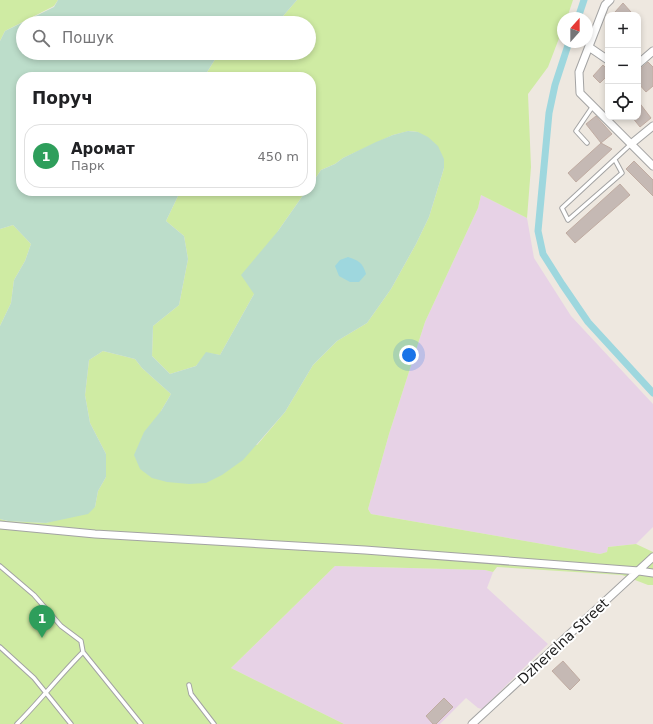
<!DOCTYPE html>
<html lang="uk">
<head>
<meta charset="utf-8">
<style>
  :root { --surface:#fff; --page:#f6f6f6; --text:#202124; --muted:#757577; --line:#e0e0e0; --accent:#c70018 }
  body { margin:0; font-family:"DejaVu Sans",sans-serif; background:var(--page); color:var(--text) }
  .controls { position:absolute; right:12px; top:12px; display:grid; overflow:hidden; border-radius:8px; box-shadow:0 2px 6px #0003 }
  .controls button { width:36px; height:36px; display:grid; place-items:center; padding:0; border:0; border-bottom:1px solid var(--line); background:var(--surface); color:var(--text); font:20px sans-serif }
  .compass { position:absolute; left:557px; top:12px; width:36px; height:36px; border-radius:50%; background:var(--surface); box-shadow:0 2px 6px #0003; rotate:21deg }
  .you { position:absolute; left:409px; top:355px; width:14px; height:14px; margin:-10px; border:3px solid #fff; border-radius:50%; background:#1a73e8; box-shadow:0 0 0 6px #1a73e833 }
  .badge { display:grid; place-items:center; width:26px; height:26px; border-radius:50%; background:var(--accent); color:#fff; font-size:13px; font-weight:700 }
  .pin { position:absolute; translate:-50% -33px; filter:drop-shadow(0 1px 2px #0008) }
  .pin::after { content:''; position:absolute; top:21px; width:14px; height:12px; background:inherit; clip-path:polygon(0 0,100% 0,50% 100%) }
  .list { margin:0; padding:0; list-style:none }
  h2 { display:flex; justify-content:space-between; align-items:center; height:52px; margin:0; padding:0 16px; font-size:17px }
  h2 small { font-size:13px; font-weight:400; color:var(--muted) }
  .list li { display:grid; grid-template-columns:26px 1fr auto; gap:12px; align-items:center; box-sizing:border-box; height:64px; margin:0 8px 8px; padding:0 8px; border:1px solid var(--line); border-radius:16px }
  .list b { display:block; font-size:15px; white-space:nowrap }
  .list p { margin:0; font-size:13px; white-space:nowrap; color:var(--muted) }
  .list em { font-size:13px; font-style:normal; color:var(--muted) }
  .icon { flex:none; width:22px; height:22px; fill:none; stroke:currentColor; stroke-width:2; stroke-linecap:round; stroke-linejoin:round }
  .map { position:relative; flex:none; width:653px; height:724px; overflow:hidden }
  .search { position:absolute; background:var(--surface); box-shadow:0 2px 6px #0003; left:16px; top:16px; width:300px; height:44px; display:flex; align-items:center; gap:10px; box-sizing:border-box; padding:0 14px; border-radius:22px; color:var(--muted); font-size:15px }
  .panel { position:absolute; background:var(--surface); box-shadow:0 2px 6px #0003; left:16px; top:72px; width:300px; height:124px; border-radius:16px }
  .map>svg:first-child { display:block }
</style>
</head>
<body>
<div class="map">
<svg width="653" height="724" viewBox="0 0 653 724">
  <rect width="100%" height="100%" fill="#eee8e0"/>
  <!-- industrial -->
  <path fill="#e7d2e6" d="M 481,195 L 527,218 L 534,258 L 571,316 L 653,404 L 653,527 L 636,544 L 608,547 L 607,552 L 600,554 L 371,514 L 368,509 L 389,434 L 425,322 L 478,208 Z
    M 335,566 L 485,570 L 493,572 L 487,588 L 548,644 L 482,709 L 478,708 L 466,698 L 440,724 L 344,724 L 231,668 Z"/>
  <!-- grass -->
  <path fill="#cfeba3" d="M 0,0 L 58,0 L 54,6 L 5,31 L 0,41 Z
    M 297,0 L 573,0 L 567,18 L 563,18 L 563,28 L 548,67 L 528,94 L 531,167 L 527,218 L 481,195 L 478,208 L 425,322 L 389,434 L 368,509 L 371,514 L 600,554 L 607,552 L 608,547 L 636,544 L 653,552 L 653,585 L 648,585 L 622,575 L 497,567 L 493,572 L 485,570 L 335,566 L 231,668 L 344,724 L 0,724 L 0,519 L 8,521 L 46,523 L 95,507 L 98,491 L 106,477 L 106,454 L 90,423 L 85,395 L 89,360 L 103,351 L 135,359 L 142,368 L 171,394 L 161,411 L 257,445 L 285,412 L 313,365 L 337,341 L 367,323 L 391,289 L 416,244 L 429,217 L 444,168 L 418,132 L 409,131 L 393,135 L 343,158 L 335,164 L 321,170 L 311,185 L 311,77 L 204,77 L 219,53 L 309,53 L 309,23 L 277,23 Z
    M 192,191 L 306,191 L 278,231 L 254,294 L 220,355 L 207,353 L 196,366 L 170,374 L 152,356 L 153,326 L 179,305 L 188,259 L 184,236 L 166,221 L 178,196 L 191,196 Z
    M 13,225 L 31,244 L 25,261 L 14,280 L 11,303 L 0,326 L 0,229 Z"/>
  <!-- wetland -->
  <path fill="#bcddca" d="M 58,0 L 297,0 L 277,23 L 23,23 L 23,53 L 219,53 L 204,77 L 163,77 L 158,75 L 154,77 L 21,77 L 21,191 L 192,191 L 192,196 L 178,196 L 166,221 L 184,236 L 188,259 L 179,305 L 153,326 L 152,356 L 170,374 L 196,366 L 206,352 L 220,355 L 254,294 L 241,275 L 278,231 L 306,191 L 311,191 L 311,185 L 321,170 L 335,164 L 343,158 L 376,142 L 393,135 L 408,131 L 418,132 L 428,137 L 438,146 L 444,159 L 444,168 L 429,217 L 416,244 L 391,289 L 367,323 L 337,341 L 313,365 L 285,412 L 243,460 L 222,475 L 206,483 L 189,484 L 167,482 L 152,478 L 140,469 L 134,455 L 144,432 L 161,411 L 171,394 L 142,368 L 135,359 L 103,351 L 89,360 L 85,395 L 90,423 L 106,454 L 106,477 L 98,491 L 95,507 L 88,514 L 46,523 L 8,521 L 0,519 L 0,326 L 11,303 L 14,280 L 25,261 L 31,244 L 13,225 L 0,229 L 0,41 L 5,31 L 54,7 Z"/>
  <!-- water -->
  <path fill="#9ed7de" d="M 348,257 C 358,260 363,263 366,274 L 359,282 L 350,282 L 339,276 L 335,266 L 340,260 Z"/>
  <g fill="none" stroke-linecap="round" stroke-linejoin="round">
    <!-- canal -->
    <path stroke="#9ed7de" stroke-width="7" d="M 578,18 L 584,0
      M 569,42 L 555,85 L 549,113 L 538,231 L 543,254 L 562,284 L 588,322 L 653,393"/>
  </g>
  <!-- building -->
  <path fill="#c5b9b4" stroke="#c0aca2" d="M 623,3 L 631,12 L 629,15 L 619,15 L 615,12 Z
    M 648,62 L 653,67 L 653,86 L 646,92 L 638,83 L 638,71 Z
    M 603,65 L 608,70 L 608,75 L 600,83 L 593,76 Z
    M 638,101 L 651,118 L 640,127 L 632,117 L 638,117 Z
    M 596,116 L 612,134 L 601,143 L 586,124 Z
    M 601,143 L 612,149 L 576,182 L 568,173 Z
    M 634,161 L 653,180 L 653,196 L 626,169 Z
    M 620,184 L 630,195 L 575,243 L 566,233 Z
    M 563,661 L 580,680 L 570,690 L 552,671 Z
    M 444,698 L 453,707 L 436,724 L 433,724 L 426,716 Z"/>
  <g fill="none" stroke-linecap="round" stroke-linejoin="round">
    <!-- lane casing -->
    <g stroke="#a3a3a3" stroke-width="5.5">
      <path id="lane" d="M 587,143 L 576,131 L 593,106
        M 615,160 L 622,173 L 568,220 L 562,208 L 631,144
        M 0,566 L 34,595 L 61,626 L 81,641 L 83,652 C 60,675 40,701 17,724
        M 0,647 L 34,678 L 71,724
        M 83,652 L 141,724
        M 189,685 L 191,694 L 214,724"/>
    </g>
    <!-- street casing -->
    <g stroke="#a3a3a3" stroke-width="9">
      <path id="street" d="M 610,0 L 605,5 L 579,72 L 580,93 L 653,166
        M 589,47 L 608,60
        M 638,64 L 653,51
        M 631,144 L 653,126
        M 0,525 L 95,534 L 365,550 L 639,571 L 653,573
        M 472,724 L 653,557"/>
    </g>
    <!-- lane -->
    <use href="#lane" stroke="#fff" stroke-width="3.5"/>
    <!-- street -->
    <use href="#street" stroke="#fff" stroke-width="7"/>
  </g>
  <g text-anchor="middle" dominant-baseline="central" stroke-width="4" stroke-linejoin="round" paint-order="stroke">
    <!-- street labels -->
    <g font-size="14" fill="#1c1c1c" stroke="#fff">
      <text transform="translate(563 641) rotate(-43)">Dzherelna Street</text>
    </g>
  </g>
</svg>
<div class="controls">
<button>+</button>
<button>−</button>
<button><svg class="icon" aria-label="locate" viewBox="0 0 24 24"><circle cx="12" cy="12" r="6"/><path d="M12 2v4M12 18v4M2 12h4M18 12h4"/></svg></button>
</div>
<svg class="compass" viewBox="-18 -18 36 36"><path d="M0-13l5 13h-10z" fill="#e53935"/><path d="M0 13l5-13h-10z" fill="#757577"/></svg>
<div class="you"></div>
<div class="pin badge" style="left:42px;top:638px;background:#2e9e5b">1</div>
<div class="search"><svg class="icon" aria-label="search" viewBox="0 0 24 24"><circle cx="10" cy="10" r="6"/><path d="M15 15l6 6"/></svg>Пошук</div>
<section class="panel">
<h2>Поруч<small></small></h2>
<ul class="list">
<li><span class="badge" style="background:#2e9e5b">1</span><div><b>Аромат</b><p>Парк</p></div><em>450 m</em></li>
</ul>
</section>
</div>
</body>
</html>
